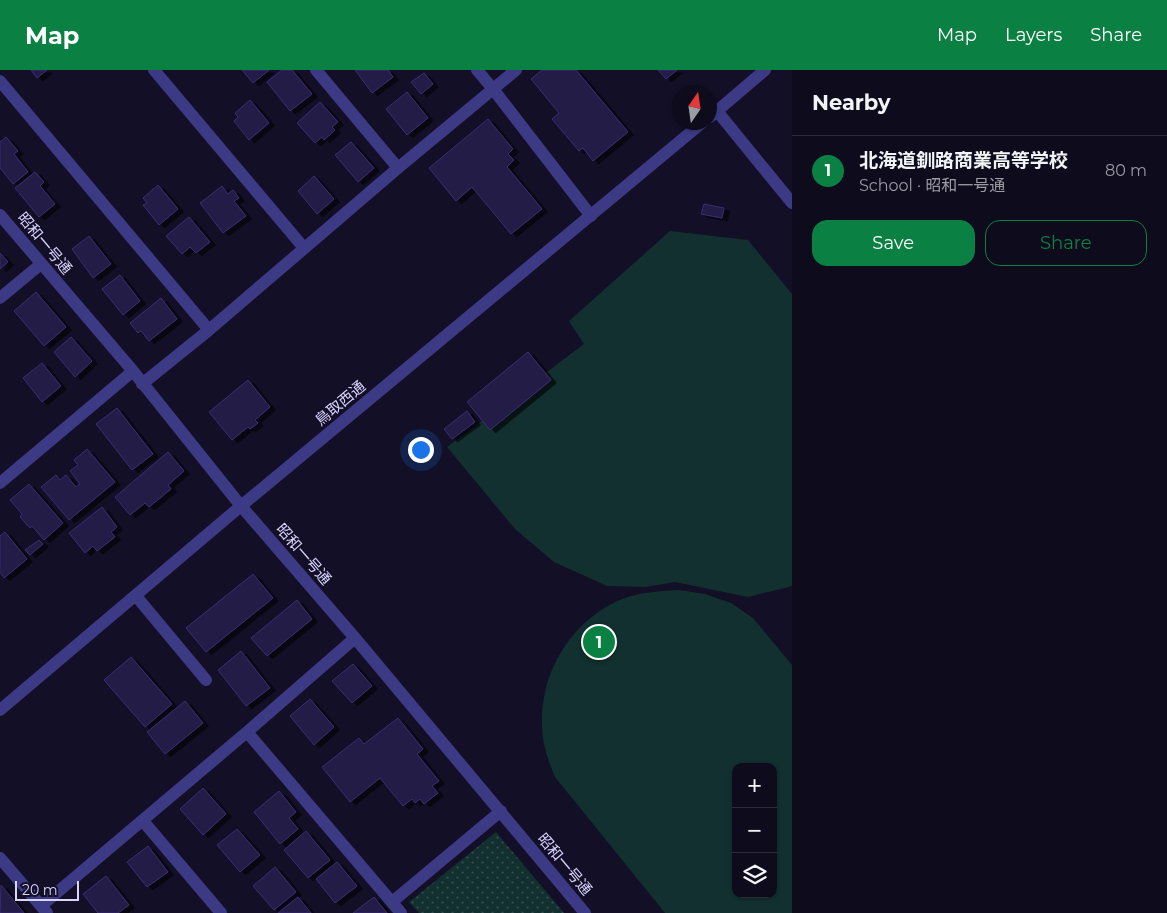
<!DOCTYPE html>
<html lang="en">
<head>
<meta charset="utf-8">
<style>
  :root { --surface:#0e0b1c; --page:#171425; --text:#f1f3f6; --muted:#9b9ba3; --line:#2e2b3b; --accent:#0b8043 }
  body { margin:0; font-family:Montserrat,"Noto Sans JP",sans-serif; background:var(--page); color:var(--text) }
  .controls { position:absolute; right:15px; bottom:15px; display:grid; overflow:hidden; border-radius:10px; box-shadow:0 1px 4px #0004 }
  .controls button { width:45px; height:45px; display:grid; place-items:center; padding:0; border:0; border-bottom:1px solid var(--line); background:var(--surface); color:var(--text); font:25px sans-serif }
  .compass { position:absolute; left:672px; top:15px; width:45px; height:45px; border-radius:50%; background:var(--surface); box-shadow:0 1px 4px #0004; rotate:13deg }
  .scale { position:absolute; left:15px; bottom:12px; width:64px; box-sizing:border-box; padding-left:5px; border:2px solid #d9d4ff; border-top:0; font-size:14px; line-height:18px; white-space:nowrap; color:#d9d4ff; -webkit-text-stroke:4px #130f26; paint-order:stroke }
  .you { position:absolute; left:420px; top:379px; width:18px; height:18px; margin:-12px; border:4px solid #fff; border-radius:50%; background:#1a73e8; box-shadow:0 0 0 8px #1a73e833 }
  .badge { display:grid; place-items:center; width:32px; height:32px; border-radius:50%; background:var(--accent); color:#fff; font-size:16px; font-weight:700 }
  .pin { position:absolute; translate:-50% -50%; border:2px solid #fff; box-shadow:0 1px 5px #0006 }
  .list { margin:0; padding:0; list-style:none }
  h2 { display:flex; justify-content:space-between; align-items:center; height:65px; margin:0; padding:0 20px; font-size:21px }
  h2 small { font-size:16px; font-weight:400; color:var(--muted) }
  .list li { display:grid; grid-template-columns:32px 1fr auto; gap:15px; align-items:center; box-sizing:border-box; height:70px; padding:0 20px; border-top:1px solid var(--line) }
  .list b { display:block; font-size:19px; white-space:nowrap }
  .list p { margin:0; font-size:16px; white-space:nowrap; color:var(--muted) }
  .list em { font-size:16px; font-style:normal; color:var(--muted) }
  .actions { display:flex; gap:10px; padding:15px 20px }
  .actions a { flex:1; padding:11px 0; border:1px solid var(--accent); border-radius:15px; text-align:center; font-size:18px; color:var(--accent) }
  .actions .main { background:var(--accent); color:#fff }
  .icon { flex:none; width:28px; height:28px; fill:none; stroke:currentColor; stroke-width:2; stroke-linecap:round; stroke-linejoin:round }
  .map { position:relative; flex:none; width:792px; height:843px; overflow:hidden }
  header { display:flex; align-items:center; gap:30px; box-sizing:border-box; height:70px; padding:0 25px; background:var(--accent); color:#fff }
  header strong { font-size:24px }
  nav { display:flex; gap:28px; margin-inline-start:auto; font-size:18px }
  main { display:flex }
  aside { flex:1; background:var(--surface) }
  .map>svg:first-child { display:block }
</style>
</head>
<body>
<header>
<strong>Map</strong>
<nav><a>Map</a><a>Layers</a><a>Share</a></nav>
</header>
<main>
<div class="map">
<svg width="792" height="843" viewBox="0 0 792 843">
  <defs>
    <pattern id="green-dots" width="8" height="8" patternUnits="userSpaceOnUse" patternTransform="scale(1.25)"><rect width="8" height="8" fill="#12302f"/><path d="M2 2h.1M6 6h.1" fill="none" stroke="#344d4e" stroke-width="1.8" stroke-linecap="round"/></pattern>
    <filter id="shadow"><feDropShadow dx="5.5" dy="3" stdDeviation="0" flood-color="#0009"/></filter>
  </defs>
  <rect width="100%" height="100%" fill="#130f26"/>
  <!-- green -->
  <path fill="url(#green-dots)" d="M 496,762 L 564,843 L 419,843 L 409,832 Z"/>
  <!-- pitch -->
  <path fill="#12302f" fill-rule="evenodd" d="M 670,161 L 748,170 L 792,224 L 792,516 L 789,517 L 748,527 L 675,512 L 645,517 L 607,516 L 554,492 L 515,459 L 447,377 L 584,274 L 569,251 Z
    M 679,520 L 705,524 L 731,533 L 753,548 L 792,595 L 792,843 L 665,843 L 555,707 C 548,690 542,673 542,655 C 540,600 574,547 625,528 C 643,522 660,521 679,520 ZM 736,697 L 773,697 L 773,824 L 736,824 Z"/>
  <!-- building -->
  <path fill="#241b47" stroke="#3b2d73" filter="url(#shadow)" d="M 31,0 L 47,0 L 37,8 Z
    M 242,0 L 269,0 L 253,13 Z
    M 282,0 L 292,0 L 312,24 L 290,41 L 267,12 Z
    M 355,0 L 388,0 L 393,7 L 372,23 Z
    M 542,0 L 576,0 L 628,62 L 593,91 L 583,78 L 579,81 L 552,49 L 559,43 L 531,9 Z
    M 658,0 L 677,0 L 666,9 Z
    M 424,3 L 433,14 L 421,24 L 411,12 Z
    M 407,22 L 428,48 L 407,65 L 386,39 Z
    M 250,30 L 269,53 L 249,70 L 234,51 L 238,47 L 235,43 Z
    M 320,32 L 338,52 L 332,57 L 335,60 L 324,70 L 322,67 L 315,73 L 297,53 Z
    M 488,49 L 513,79 L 508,84 L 514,90 L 507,97 L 542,139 L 511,164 L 472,117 L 456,131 L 429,98 Z
    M 6,67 L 18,81 L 14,84 L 28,102 L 13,114 L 0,98 L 0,72 Z
    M 351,72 L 374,98 L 358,112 L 335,85 Z
    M 35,102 L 44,112 L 40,116 L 55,134 L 39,147 L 15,118 Z
    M 314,106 L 334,129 L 317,144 L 298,121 Z
    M 158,115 L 178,139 L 159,155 L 143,135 L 147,133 L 143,128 Z
    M 222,116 L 228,124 L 233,120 L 239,128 L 234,131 L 246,146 L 223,163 L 200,133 Z
    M 704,134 L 724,138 L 722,148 L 701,144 Z
    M 189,147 L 210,172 L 196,183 L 190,177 L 182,184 L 166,166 Z
    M 89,166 L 111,194 L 93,208 L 72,179 Z
    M 0,183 L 8,192 L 0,199 Z
    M 120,205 L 140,231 L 123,245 L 102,219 Z
    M 36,222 L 66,257 L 44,276 L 14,241 Z
    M 161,228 L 177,249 L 149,271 L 141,261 L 138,263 L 130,253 Z
    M 71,267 L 92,291 L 75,307 L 54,282 Z
    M 528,282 L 551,310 L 490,360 L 467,332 Z
    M 42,293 L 61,316 L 42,332 L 23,308 Z
    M 248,310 L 270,337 L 255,350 L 258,353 L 250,359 L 248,357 L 232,370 L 209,342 Z
    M 117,338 L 153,384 L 132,400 L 96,354 Z
    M 467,341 L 475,352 L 452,369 L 444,359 Z
    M 87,379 L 115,412 L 69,450 L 41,417 L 56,405 L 60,410 L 66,405 L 76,417 L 80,414 L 70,401 L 78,395 L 74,390 Z
    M 168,382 L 184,401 L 168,415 L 171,419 L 149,437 L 145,433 L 130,445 L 115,427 Z
    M 29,414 L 63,453 L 44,470 L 32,456 L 30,458 L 20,447 L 22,444 L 10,430 Z
    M 102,437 L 117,457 L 111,462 L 115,467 L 97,481 L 93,476 L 85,483 L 69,463 Z
    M 5,462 L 27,489 L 4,508 L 0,502 L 0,466 Z
    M 39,470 L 43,474 L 30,485 L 25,480 Z
    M 253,504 L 273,528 L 206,582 L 186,558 Z
    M 297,530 L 312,549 L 267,586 L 251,568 Z
    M 241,581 L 270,618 L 246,636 L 218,600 Z
    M 131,587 L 172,634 L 145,657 L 104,610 Z
    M 353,594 L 372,616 L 352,633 L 332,611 Z
    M 310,629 L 334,657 L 314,675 L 290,646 Z
    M 185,631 L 203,653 L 165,684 L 147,662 Z
    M 398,648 L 423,679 L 417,684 L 439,711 L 432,716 L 438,723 L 424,734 L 420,729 L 415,733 L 412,729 L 403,736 L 380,708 L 350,732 L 322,697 L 359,668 L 364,674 Z
    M 203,718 L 226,744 L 203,765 L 180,739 Z
    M 279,721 L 296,742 L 289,748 L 298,759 L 280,774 L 254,742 Z
    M 237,759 L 260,785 L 240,802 L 217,775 Z
    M 306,761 L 330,790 L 308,808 L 284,780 Z
    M 148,776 L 168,802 L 147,817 L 127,792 Z
    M 337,792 L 357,816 L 335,833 L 316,809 Z
    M 275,797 L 296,822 L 274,840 L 253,816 Z
    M 106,806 L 129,835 L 118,843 L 98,843 L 83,824 Z
    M 1,815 L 24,843 L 0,843 Z
    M 298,827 L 311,843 L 278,843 Z
    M 374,827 L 387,843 L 353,843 Z"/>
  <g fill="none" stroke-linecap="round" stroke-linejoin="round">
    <!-- minor -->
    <path stroke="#3d3a85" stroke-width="12" d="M 154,0 L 304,178
      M 316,0 L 398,98
      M 477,0 L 493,19 L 591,146
      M 0,11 L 209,260
      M 717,41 L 792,133
      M 710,47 L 765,0
      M 0,145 L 133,301 L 241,436 L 355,568 L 585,843
      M 0,228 L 41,194
      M 142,314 L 209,260 L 398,98 L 516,0
      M 0,413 L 133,301
      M 136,526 L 206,610
      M 0,640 L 241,436 L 703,52
      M 247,662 L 401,843
      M 143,751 L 221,843
      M 0,788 L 47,843
      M 392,832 L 501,741
      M 41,836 L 247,662 L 355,568"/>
  </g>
  <g text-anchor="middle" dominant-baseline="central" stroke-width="4" stroke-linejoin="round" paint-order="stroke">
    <!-- street labels -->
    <g font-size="15" fill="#d9d4ff" stroke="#130f26">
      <text transform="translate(45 173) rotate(50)">昭和一号通</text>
      <text transform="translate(340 333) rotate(-40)">鳥取西通</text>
      <text transform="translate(304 484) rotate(49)">昭和一号通</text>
      <text transform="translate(565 794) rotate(50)">昭和一号通</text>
    </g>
  </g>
</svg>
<div class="controls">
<button>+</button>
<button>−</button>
<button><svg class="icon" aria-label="layers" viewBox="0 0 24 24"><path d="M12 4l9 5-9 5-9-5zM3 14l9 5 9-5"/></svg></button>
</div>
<svg class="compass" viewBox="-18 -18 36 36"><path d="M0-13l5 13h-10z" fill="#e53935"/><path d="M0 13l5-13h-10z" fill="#9b9ba3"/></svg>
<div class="scale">20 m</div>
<div class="you"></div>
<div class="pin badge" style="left:599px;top:572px">1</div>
</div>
<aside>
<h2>Nearby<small></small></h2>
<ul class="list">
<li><span class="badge">1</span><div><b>北海道釧路商業高等学校</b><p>School · 昭和一号通</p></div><em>80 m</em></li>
</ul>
<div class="actions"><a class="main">Save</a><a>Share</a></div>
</aside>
</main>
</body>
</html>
